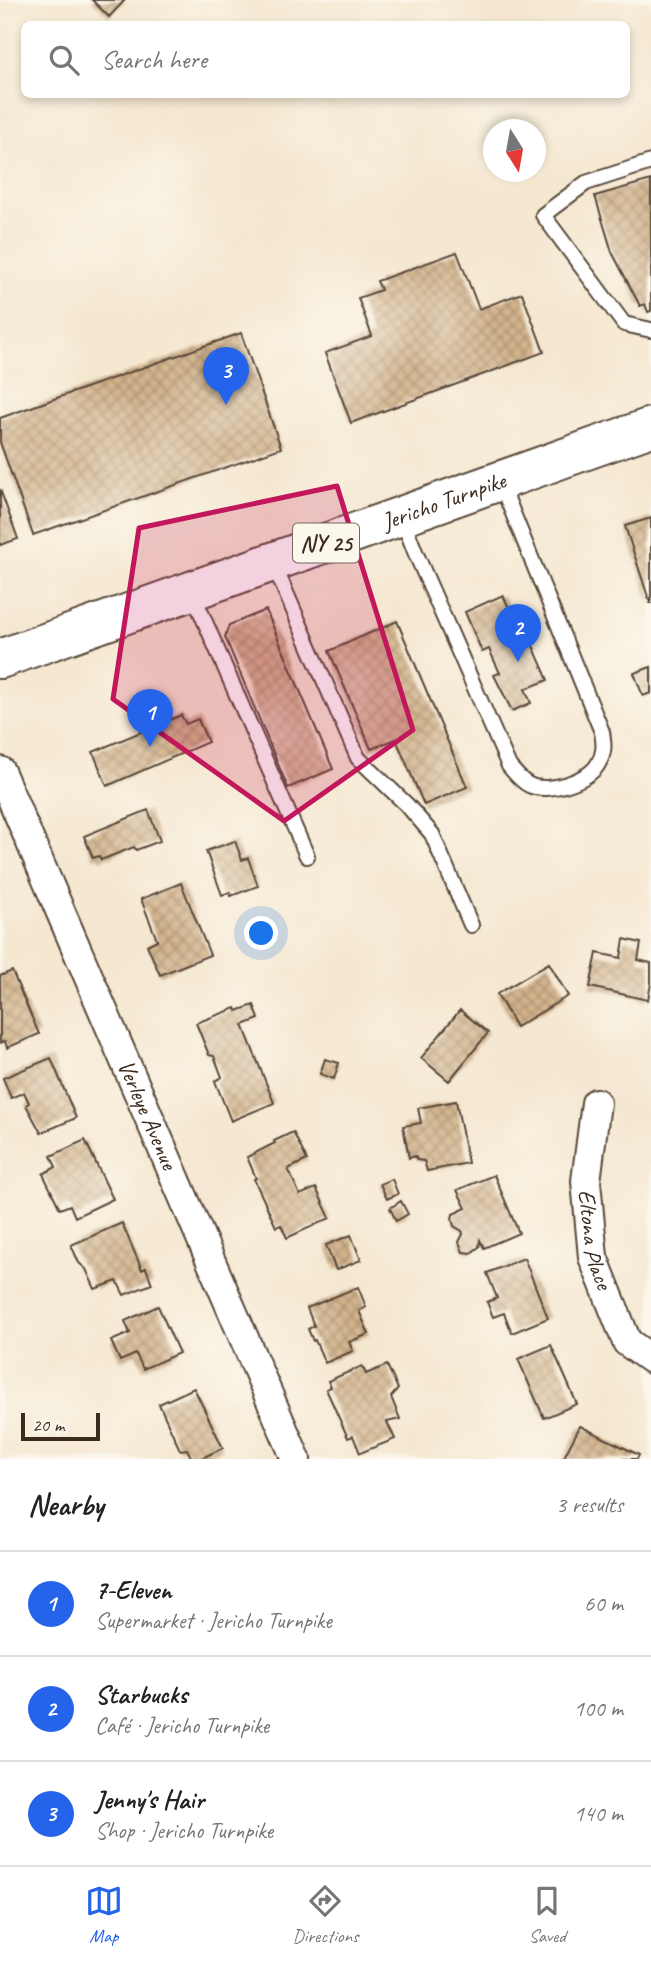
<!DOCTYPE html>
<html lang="en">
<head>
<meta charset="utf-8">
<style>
  :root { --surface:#fff; --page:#f6f6f6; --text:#222; --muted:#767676; --line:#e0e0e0; --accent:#2563eb }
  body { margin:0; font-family:Caveat,sans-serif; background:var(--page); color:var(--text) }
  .compass { position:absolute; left:483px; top:119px; width:63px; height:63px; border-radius:50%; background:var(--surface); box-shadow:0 4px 10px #0003; rotate:169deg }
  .scale { position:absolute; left:21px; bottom:18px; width:79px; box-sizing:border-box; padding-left:7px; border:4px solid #3b2a1e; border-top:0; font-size:19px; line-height:24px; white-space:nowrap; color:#3b2a1e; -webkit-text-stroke:5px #fbf7ec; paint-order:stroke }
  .you { position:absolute; left:262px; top:934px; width:24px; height:24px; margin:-18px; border:5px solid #fff; border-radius:50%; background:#1a73e8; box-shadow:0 0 0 10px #1a73e833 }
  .badge { display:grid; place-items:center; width:46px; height:46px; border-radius:50%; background:var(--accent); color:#fff; font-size:23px; font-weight:700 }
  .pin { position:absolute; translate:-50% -58px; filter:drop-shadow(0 2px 4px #0008) }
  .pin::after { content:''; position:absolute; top:37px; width:24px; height:21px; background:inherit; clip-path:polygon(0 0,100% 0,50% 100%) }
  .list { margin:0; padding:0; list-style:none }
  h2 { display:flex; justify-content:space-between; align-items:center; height:91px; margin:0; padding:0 28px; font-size:30px }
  h2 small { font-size:23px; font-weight:400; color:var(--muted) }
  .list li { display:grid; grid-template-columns:46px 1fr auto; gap:21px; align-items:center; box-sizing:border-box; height:105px; padding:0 28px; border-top:2px solid var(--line) }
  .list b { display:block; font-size:26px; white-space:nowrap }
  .list p { margin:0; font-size:23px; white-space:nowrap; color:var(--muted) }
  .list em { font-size:23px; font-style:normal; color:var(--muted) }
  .icon { flex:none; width:38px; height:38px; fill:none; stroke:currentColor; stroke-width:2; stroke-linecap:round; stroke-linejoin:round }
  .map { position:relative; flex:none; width:651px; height:1459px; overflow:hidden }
  .search { position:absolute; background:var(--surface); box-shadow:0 4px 10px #0003; left:21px; right:21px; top:21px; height:77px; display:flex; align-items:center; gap:18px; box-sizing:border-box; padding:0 24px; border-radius:10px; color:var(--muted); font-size:26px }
  .sheet { height:406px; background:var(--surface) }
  nav { display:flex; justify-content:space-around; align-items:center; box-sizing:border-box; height:98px; border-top:2px solid var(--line); background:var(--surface); font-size:19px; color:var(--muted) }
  nav a { display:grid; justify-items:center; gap:4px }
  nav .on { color:var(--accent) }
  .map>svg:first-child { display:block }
</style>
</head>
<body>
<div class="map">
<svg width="651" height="1459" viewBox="0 0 651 1459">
  <defs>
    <pattern id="building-cross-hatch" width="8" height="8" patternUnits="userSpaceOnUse" patternTransform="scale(1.75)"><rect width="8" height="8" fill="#d3b38c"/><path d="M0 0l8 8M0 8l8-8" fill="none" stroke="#ac9272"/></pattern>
  </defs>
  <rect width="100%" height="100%" fill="#fbf7ec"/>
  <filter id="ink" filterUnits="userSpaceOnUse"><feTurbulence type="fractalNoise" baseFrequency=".0143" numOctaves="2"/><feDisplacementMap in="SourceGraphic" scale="14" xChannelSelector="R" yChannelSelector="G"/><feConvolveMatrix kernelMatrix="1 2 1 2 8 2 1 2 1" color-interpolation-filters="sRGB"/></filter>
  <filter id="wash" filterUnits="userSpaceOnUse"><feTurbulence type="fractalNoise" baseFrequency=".00686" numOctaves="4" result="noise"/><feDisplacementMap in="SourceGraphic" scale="28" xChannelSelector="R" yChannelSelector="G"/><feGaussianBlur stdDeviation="1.57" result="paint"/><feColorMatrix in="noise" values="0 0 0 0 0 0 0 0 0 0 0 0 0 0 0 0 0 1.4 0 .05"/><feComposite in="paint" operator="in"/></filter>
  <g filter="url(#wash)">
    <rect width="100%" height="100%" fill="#f5e7d0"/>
    <g id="blocks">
      <!-- building -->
      <path fill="url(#building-cross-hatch)" d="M 92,0 L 125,0 L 109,17 Z
        M 651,180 L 651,311 L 648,312 L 645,304 L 640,306 L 612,252 L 595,196 Z
        M 457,252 L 479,309 L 522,293 L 544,352 L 351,423 L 325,353 L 372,336 L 358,298 L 381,290 L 377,281 Z
        M 241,333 L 281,448 L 33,535 L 0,442 L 0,418 Z
        M 0,489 L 18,539 L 0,545 Z
        M 651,518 L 651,603 L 650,603 L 625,526 Z
        M 503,595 L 514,619 L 520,616 L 548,680 L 525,689 L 531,703 L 512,711 L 494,675 L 500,673 L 489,649 L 482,652 L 465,612 Z
        M 266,610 L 333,769 L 288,788 L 225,637 L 229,625 Z
        M 397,621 L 467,787 L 424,805 L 396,739 L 371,749 L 329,651 Z
        M 651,667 L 651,693 L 643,696 L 634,673 Z
        M 181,715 L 186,724 L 198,719 L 208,742 L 107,786 L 93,752 Z
        M 148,810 L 160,841 L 136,850 L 134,847 L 101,860 L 99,856 L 93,858 L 84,836 Z
        M 235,841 L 242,860 L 248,858 L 258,886 L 231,896 L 230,892 L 222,895 L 206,851 Z
        M 181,883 L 210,955 L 160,975 L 147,945 L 157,940 L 141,899 Z
        M 624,939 L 641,943 L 638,960 L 651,963 L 651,983 L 648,1000 L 590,987 L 597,953 L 621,958 Z
        M 549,963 L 568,996 L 516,1027 L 497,994 Z
        M 12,971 L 39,1034 L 7,1048 L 5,1041 L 0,1043 L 0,976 Z
        M 254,1005 L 259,1019 L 243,1025 L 274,1103 L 231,1121 L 215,1081 L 222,1077 L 214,1056 L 209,1055 L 196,1023 L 236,1008 L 237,1011 Z
        M 460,1010 L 488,1033 L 449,1081 L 421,1058 Z
        M 51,1058 L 76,1118 L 41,1133 L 26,1105 L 29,1103 L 24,1092 L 11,1098 L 3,1078 Z
        M 325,1059 L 339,1063 L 334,1079 L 320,1074 Z
        M 456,1101 L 468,1163 L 427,1171 L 424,1161 L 417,1160 L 415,1156 L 409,1158 L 403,1126 L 421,1123 L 418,1108 Z
        M 293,1132 L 307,1160 L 288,1169 L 300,1195 L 316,1188 L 330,1218 L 287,1238 L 281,1225 L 276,1227 L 254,1179 L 256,1178 L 247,1157 L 275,1143 L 274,1141 Z
        M 85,1140 L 113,1199 L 75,1217 L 70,1205 L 60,1209 L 43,1174 L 56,1167 L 51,1156 Z
        M 494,1175 L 519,1233 L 484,1248 L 480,1240 L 479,1247 L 471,1253 L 463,1252 L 459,1242 L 463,1234 L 462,1231 L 454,1226 L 452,1219 L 453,1214 L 466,1208 L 457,1190 Z
        M 392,1179 L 398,1194 L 387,1199 L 380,1184 Z
        M 401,1201 L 408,1214 L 396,1221 L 390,1208 Z
        M 122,1223 L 142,1270 L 146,1268 L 152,1284 L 124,1295 L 117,1281 L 95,1289 L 86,1269 L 79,1263 L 71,1245 Z
        M 351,1235 L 361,1260 L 336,1270 L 326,1245 Z
        M 524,1258 L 548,1318 L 512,1333 L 504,1313 L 493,1317 L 487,1302 L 497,1298 L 487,1273 Z
        M 358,1287 L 366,1307 L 359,1311 L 369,1334 L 349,1342 L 353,1351 L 325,1363 L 315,1340 L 313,1341 L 308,1329 L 314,1326 L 307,1308 Z
        M 158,1306 L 179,1353 L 143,1369 L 136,1354 L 120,1361 L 111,1341 L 130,1333 L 125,1321 Z
        M 551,1345 L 577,1404 L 544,1418 L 518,1359 Z
        M 387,1365 L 398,1389 L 391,1397 L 400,1419 L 387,1422 L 395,1439 L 360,1453 L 353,1436 L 348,1438 L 326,1389 L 331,1387 L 328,1381 L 362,1366 L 366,1374 Z
        M 194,1388 L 223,1448 L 200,1459 L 192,1459 L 187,1449 L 180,1450 L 159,1404 Z
        M 580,1426 L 639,1455 L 637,1459 L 563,1459 Z"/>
    </g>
  </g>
  <g filter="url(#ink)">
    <use href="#blocks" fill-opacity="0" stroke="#574639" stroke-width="2"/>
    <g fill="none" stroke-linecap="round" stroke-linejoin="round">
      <!-- service casing -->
      <g stroke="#574639" stroke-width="18">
        <path id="service" d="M 651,162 L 586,183 L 543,215 L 624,324 L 651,330
          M 402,518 L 416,554 L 509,766 C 515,773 521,781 529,785 C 547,794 589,781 598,764 C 605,753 604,744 602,732 L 501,484
          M 273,563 L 358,758 L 407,805 L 432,834 L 471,925
          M 192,592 L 307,856"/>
      </g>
      <!-- minor casing -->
      <g stroke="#574639" stroke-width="32">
        <g id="minor">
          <path id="s1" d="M 0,771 L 296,1459"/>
          <path id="s2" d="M 596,1103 L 586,1181 L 593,1257 L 627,1342 L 651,1359"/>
        </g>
      </g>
      <!-- primary casing -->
      <g stroke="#574639" stroke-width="42">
        <g id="primary">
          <path id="s3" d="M 0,659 L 651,427"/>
        </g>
      </g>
      <!-- service -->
      <use href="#service" stroke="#fff" stroke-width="14"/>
      <!-- minor -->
      <use href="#minor" stroke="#fff" stroke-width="28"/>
      <!-- primary -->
      <use href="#primary" stroke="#fff" stroke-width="38"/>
    </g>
  </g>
  <!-- marked area -->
  <path fill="#c2185b" fill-opacity="0.2" stroke="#c2185b" stroke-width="5" stroke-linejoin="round" d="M 337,486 L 413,730 L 284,821 L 113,699 L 139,528 Z"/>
  <g text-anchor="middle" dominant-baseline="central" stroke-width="5" stroke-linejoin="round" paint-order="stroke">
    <!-- shield labels -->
    <rect fill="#fbf7ec" stroke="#75685c" stroke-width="2" x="293" y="523.5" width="66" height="39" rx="5"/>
    <g font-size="23" font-weight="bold" fill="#3b2a1e">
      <text x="326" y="543">NY 25</text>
    </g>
    <!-- street labels -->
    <g font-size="24" fill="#3b2a1e" stroke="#fbf7ec">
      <text stroke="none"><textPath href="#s3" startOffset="471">Jericho Turnpike</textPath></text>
      <text stroke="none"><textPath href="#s1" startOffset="374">Verleye Avenue</textPath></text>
      <text stroke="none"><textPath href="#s2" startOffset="138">Eltona Place</textPath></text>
    </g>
  </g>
</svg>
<svg class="compass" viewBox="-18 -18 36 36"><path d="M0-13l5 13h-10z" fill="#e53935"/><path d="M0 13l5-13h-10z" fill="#767676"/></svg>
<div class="scale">20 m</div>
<div class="you"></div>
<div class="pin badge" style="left:150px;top:747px">1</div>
<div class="pin badge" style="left:518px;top:662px">2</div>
<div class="pin badge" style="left:226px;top:405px">3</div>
<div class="search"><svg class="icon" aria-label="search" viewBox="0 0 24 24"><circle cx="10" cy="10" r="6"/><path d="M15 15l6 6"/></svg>Search here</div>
</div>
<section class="sheet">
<h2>Nearby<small>3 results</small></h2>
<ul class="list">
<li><span class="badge">1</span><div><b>7-Eleven</b><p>Supermarket · Jericho Turnpike</p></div><em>60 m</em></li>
<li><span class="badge">2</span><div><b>Starbucks</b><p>Café · Jericho Turnpike</p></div><em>100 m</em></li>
<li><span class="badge">3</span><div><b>Jenny's Hair</b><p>Shop · Jericho Turnpike</p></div><em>140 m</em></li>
</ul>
</section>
<nav>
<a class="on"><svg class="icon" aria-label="map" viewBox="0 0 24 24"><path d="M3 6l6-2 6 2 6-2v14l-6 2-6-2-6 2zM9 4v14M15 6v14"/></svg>Map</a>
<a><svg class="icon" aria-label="directions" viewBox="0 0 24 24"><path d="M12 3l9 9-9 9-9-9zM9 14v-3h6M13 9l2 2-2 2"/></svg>Directions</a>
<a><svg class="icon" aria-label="saved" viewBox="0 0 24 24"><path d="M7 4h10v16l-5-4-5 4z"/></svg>Saved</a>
</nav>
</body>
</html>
